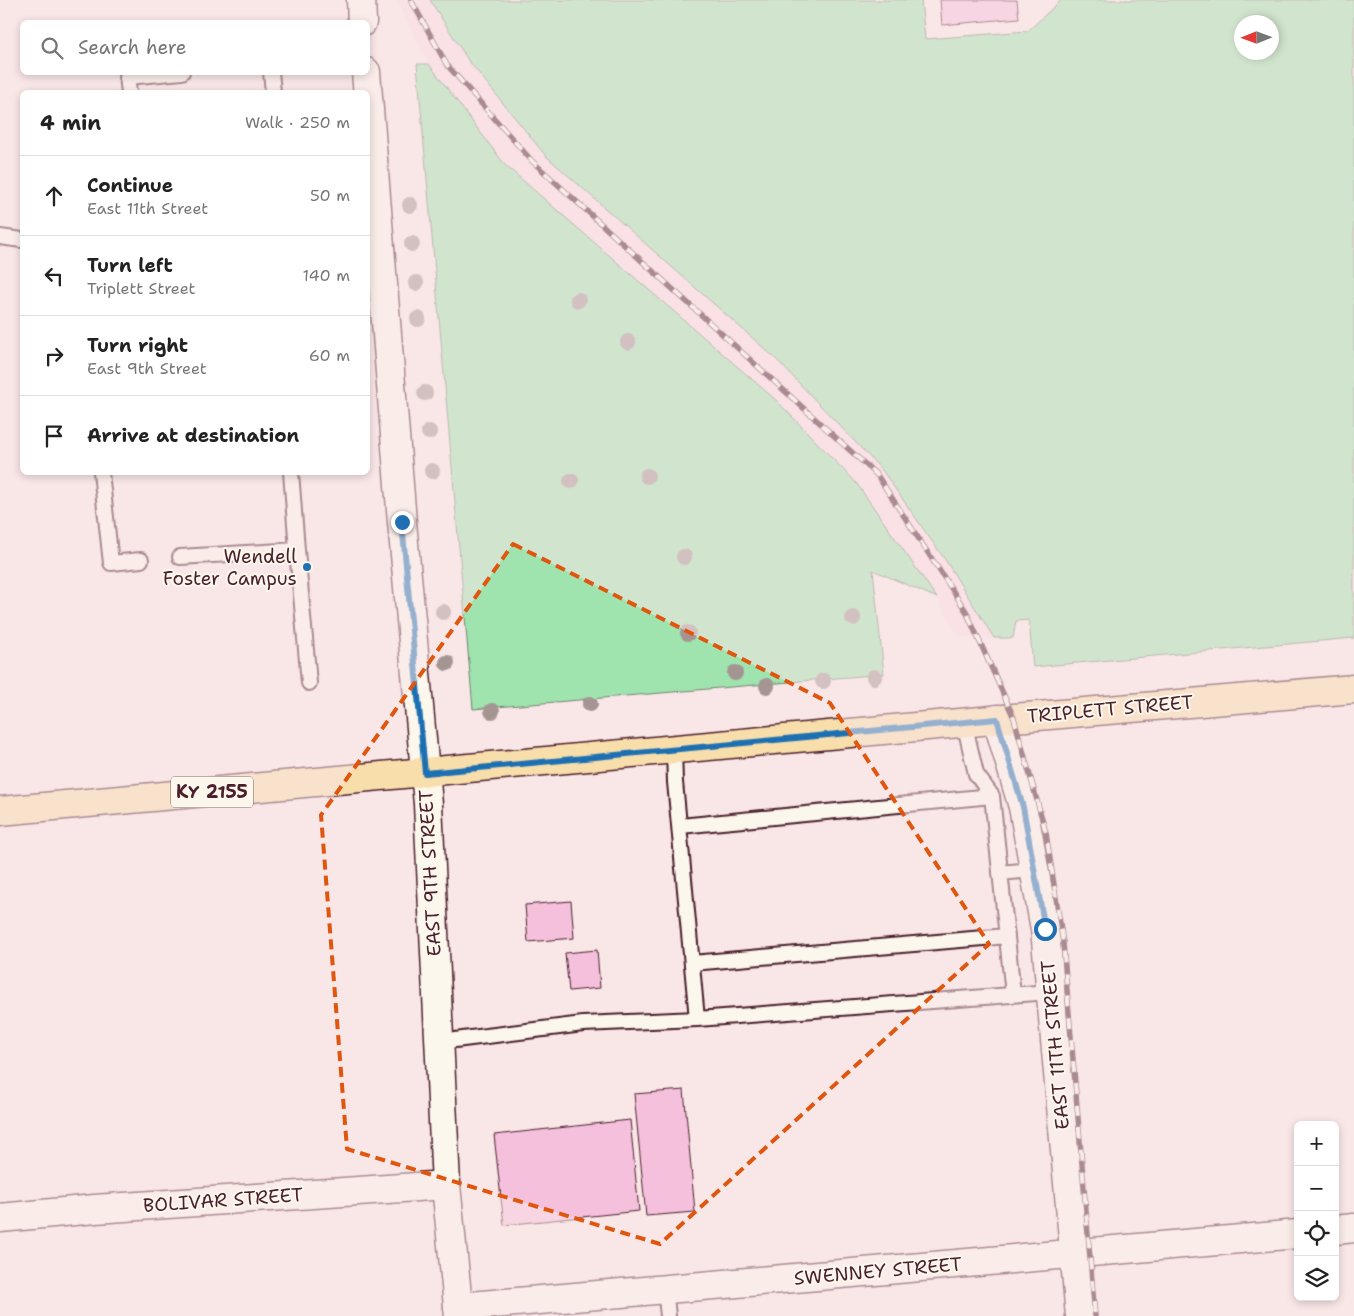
<!DOCTYPE html>
<html lang="en">
<head>
<meta charset="utf-8">
<style>
  :root { --surface:#fff; --page:#f6f6f6; --text:#222; --muted:#767676; --line:#e0e0e0 }
  body { margin:0; font-family:"Shantell Sans",sans-serif; background:var(--page); color:var(--text) }
  .controls { position:absolute; right:15px; bottom:15px; display:grid; overflow:hidden; border-radius:8px; box-shadow:0 2px 8px #0003 }
  .controls button { width:45px; height:45px; display:grid; place-items:center; padding:0; border:0; border-bottom:1px solid var(--line); background:var(--surface); color:var(--text); font:25px sans-serif }
  .compass { position:absolute; left:1234px; top:15px; width:45px; height:45px; border-radius:50%; background:var(--surface); box-shadow:0 2px 8px #0003; rotate:269deg }
  .stop { position:absolute; width:15px; height:15px; margin:-11px; border:4px solid #1f6fb2; border-radius:50%; background:#fff }
  .stop.end { background:#1f6fb2; border-color:#fff; box-shadow:0 1px 5px #0008 }
  .list { margin:0; padding:0; list-style:none }
  h2 { display:flex; justify-content:space-between; align-items:center; height:65px; margin:0; padding:0 20px; font-size:21px }
  h2 small { font-size:16px; font-weight:400; color:var(--muted) }
  .list li { display:grid; grid-template-columns:32px 1fr auto; gap:15px; align-items:center; box-sizing:border-box; height:80px; padding:0 20px; border-top:1px solid var(--line) }
  .list b { display:block; font-size:19px; white-space:nowrap }
  .list p { margin:0; font-size:16px; white-space:nowrap; color:var(--muted) }
  .list em { font-size:16px; font-style:normal; color:var(--muted) }
  .icon { flex:none; width:28px; height:28px; fill:none; stroke:currentColor; stroke-width:2; stroke-linecap:round; stroke-linejoin:round }
  .map { position:relative; flex:none; width:1354px; height:1316px; overflow:hidden }
  .search { position:absolute; background:var(--surface); box-shadow:0 2px 8px #0003; left:20px; top:20px; width:350px; height:55px; display:flex; align-items:center; gap:12px; box-sizing:border-box; padding:0 18px; border-radius:8px; color:var(--muted); font-size:19px }
  .panel { position:absolute; background:var(--surface); box-shadow:0 2px 8px #0003; left:20px; top:90px; width:350px; height:385px; border-radius:8px }
  .map>svg:first-child { display:block }
</style>
</head>
<body>
<div class="map">
<svg width="1354" height="1316" viewBox="0 0 1354 1316">
  <rect width="100%" height="100%" fill="#f9e6e7"/>
  <filter id="ink" filterUnits="userSpaceOnUse"><feTurbulence type="fractalNoise" baseFrequency=".02" numOctaves="2"/><feDisplacementMap in="SourceGraphic" scale="10" xChannelSelector="R" yChannelSelector="G"/><feConvolveMatrix kernelMatrix="1 2 1 2 8 2 1 2 1" color-interpolation-filters="sRGB"/></filter>
  <g filter="url(#ink)">
    <!-- built -->
    <path fill="#f8dbe4" d="M 396,0 L 430,0 L 468,60 L 546,156 L 774,357 L 882,470 L 946,561 L 994,638 L 959,636 L 937,598 L 857,484 L 777,401 L 505,165 L 429,64 Z"/>
    <!-- green -->
    <path fill="#9fe4af" stroke="#74826d" fill-rule="evenodd" d="M 430,0 L 921,0 L 925,39 L 1028,31 L 1061,0 L 1354,0 L 1354,638 L 1033,667 L 1029,620 L 1016,621 L 1013,638 L 994,638 L 946,561 L 882,470 L 774,357 L 546,156 L 468,60 ZM 1272,22 L 1272,52 L 1242,52 L 1242,22 Z
      M 417,64 L 429,64 L 505,165 L 777,401 L 857,484 L 937,598 L 873,570 L 884,674 L 473,709 Z"/>
    <!-- building -->
    <path fill="#f4c0dc" stroke="#4a1f2b" d="M 940,0 L 1017,0 L 1019,18 L 942,25 Z
      M 571,901 L 574,938 L 528,942 L 525,905 Z
      M 597,950 L 600,988 L 569,991 L 565,953 Z
      M 684,1090 L 695,1212 L 646,1216 L 634,1094 Z
      M 630,1120 L 639,1211 L 504,1225 L 494,1135 Z"/>
    <g fill="none" stroke-linecap="round" stroke-linejoin="round">
      <!-- service casing -->
      <g stroke="#4a1f2b" stroke-width="18">
        <path id="service" d="M 271,72 L 273,92
          M 129,92 L 127,77 L 182,72
          M 0,237 L 22,240
          M 101,472 L 111,563 L 141,560
          M 291,472 L 297,550
          M 180,557 L 297,550 L 309,683
          M 964,722 L 976,774 L 992,796
          M 674,750 L 675,782 L 697,1019 L 1050,992
          M 680,826 L 992,796 L 1013,994
          M 1000,873 L 1033,870
          M 692,963 L 1007,936
          M 439,1042 L 583,1024 L 697,1019
          M 665,1288 L 668,1316"/>
      </g>
      <!-- minor casing -->
      <g stroke="#4a1f2b" stroke-width="31">
        <path id="minor" d="M 997,719 L 1023,807 L 1045,929 L 1080,1316
          M 0,1218 L 95,1209 L 446,1185
          M 1335,1230 L 1354,1228
          M 458,1307 C 738,1282 1018,1260 1298,1234"/>
      </g>
      <!-- tertiary casing -->
      <g stroke="#4a1f2b" stroke-width="31">
        <path id="tertiary" d="M 361,0 L 362,22
          M 366,72 L 402,522 L 428,804 L 446,1185 L 459,1316"/>
      </g>
      <!-- primary casing -->
      <g stroke="#4a1f2b" stroke-width="31">
        <path id="primary" d="M 0,811 L 1014,718 L 1354,689"/>
      </g>
      <!-- service -->
      <use href="#service" stroke="#fbf7ec" stroke-width="14"/>
      <!-- minor -->
      <use href="#minor" stroke="#fbf7ec" stroke-width="28"/>
      <!-- tertiary -->
      <use href="#tertiary" stroke="#fbf7ec" stroke-width="28"/>
      <!-- primary -->
      <use href="#primary" stroke="#f8deab" stroke-width="28"/>
      <!-- rail casing -->
      <g stroke="#4a1f2b" stroke-width="5.5">
        <path id="rail" d="M 411,0 L 447,65 L 532,161 L 877,475 L 966,611 L 1014,718 L 1046,833 L 1063,943 L 1095,1316"/>
      </g>
      <!-- rail -->
      <use href="#rail" stroke="#fbf7ec" stroke-width="4" stroke-dasharray="11" stroke-linecap="butt"/>
    </g>
    <!-- trees -->
    <g fill="#a49492">
      <circle cx="410" cy="205" r="8"/>
      <circle cx="412" cy="244" r="8"/>
      <circle cx="416" cy="283" r="8"/>
      <circle cx="578" cy="300" r="8"/>
      <circle cx="418" cy="319" r="8"/>
      <circle cx="628" cy="342" r="8"/>
      <circle cx="425" cy="393" r="8"/>
      <circle cx="429" cy="432" r="8"/>
      <circle cx="432" cy="471" r="8"/>
      <circle cx="647" cy="476" r="8"/>
      <circle cx="571" cy="481" r="8"/>
      <circle cx="684" cy="557" r="8"/>
      <circle cx="443" cy="612" r="8"/>
      <circle cx="853" cy="618" r="8"/>
      <circle cx="688" cy="633" r="8"/>
      <circle cx="447" cy="663" r="8"/>
      <circle cx="735" cy="673" r="8"/>
      <circle cx="874" cy="677" r="8"/>
      <circle cx="823" cy="681" r="8"/>
      <circle cx="767" cy="686" r="8"/>
      <circle cx="590" cy="704" r="8"/>
      <circle cx="492" cy="711" r="8"/>
    </g>
  </g>
  <g fill="none" stroke-linecap="round" stroke-linejoin="round" filter="url(#ink)">
    <!-- route -->
    <path stroke="#1f6fb2" stroke-width="6" d="M 402,522 L 425,773 L 997,719 L 1023,807 L 1045,929"/>
  </g>
  <!-- marked area -->
  <path d="M0 0H1354V1316H0ZM 513,544 L 830,703 L 989,944 L 660,1244 L 347,1149 L 321,815 Z" fill="#f9e6e7" fill-opacity=".55" fill-rule="evenodd"/>
  <path fill="none" stroke="#e0560e" stroke-width="4" stroke-dasharray="10 6" stroke-linejoin="round" d="M 513,544 L 830,703 L 989,944 L 660,1244 L 347,1149 L 321,815 Z"/>
  <!-- markers -->
  <circle fill="#1f6fb2" stroke="#fbf7ec" stroke-width="2" cx="307" cy="567" r="5"/>
  <g text-anchor="middle" dominant-baseline="central" stroke-width="4" stroke-linejoin="round" paint-order="stroke">
    <!-- shield labels -->
    <rect fill="#fbf7ec" stroke="#7f6065" stroke-width="1" x="171" y="776.5" width="82" height="31" rx="4"/>
    <g font-size="18" font-weight="bold" fill="#4a1f2b">
      <text x="212" y="792">KY 2155</text>
    </g>
    <!-- poi labels -->
    <g font-size="19" fill="#4a1f2b" stroke="#fbf7ec" text-anchor="end">
      <text x="297" y="556">Wendell<tspan x="297" dy="22">Foster Campus</tspan></text>
    </g>
    <!-- street labels -->
    <g font-size="19" fill="#4a1f2b" stroke="#fbf7ec">
      <text transform="translate(1110 709) rotate(-5)">TRIPLETT STREET</text>
      <text transform="translate(430 873) rotate(-93)">EAST 9TH STREET</text>
      <text transform="translate(1055 1045) rotate(-95)">EAST 11TH STREET</text>
      <text transform="translate(223 1200) rotate(-4)">BOLIVAR STREET</text>
      <text transform="translate(878 1271) rotate(-5)">SWENNEY STREET</text>
    </g>
  </g>
</svg>
<div class="controls">
<button>+</button>
<button>−</button>
<button><svg class="icon" aria-label="locate" viewBox="0 0 24 24"><circle cx="12" cy="12" r="6"/><path d="M12 2v4M12 18v4M2 12h4M18 12h4"/></svg></button>
<button><svg class="icon" aria-label="layers" viewBox="0 0 24 24"><path d="M12 4l9 5-9 5-9-5zM3 14l9 5 9-5"/></svg></button>
</div>
<svg class="compass" viewBox="-18 -18 36 36"><path d="M0-13l5 13h-10z" fill="#e53935"/><path d="M0 13l5-13h-10z" fill="#767676"/></svg>
<div class="stop" style="left:1045px;top:929px"></div>
<div class="stop end" style="left:402px;top:522px"></div>
<div class="search"><svg class="icon" aria-label="search" viewBox="0 0 24 24"><circle cx="10" cy="10" r="6"/><path d="M15 15l6 6"/></svg>Search here</div>
<section class="panel">
<h2>4 min<small>Walk · 250 m</small></h2>
<ul class="list">
<li><svg class="icon" aria-label="ahead" viewBox="0 0 24 24"><path d="M12 20V5M6 11l6-6 6 6"/></svg><div><b>Continue</b><p>East 11th Street</p></div><em>50 m</em></li>
<li><svg class="icon" aria-label="left" viewBox="0 0 24 24"><path d="M17 20v-9H6M10 6l-5 5 5 5"/></svg><div><b>Turn left</b><p>Triplett Street</p></div><em>140 m</em></li>
<li><svg class="icon" aria-label="right" viewBox="0 0 24 24"><path d="M7 20v-9h11M14 6l5 5-5 5"/></svg><div><b>Turn right</b><p>East 9th Street</p></div><em>60 m</em></li>
<li><svg class="icon" aria-label="arrive" viewBox="0 0 24 24"><path d="M6 21V4h12l-3 4 3 4H6"/></svg><div><b>Arrive at destination</b></div></li>
</ul>
</section>
</div>
</body>
</html>
